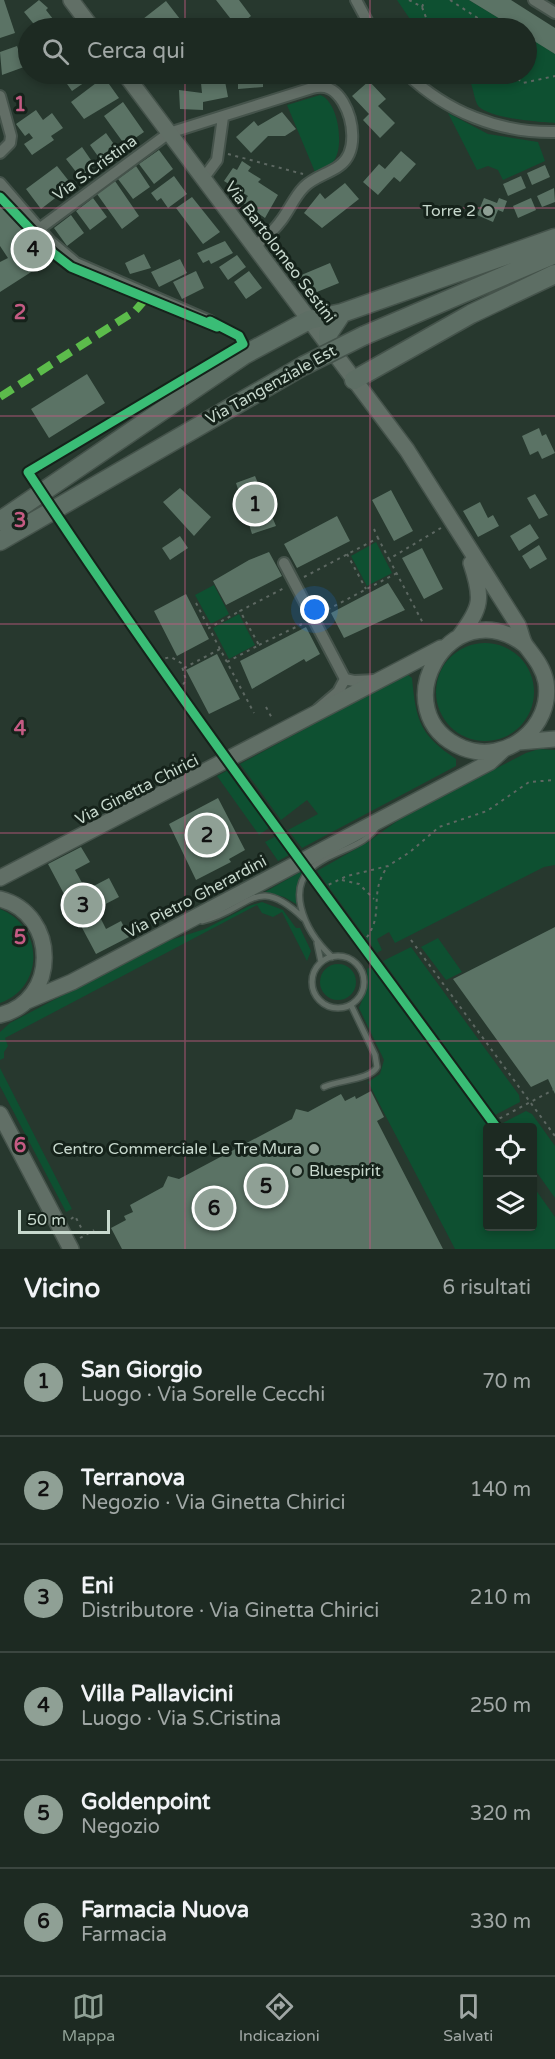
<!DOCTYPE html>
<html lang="it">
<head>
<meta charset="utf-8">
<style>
  :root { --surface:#1d2a22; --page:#25322a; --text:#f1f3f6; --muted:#a0a7a5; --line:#3b4640; --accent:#8fa095 }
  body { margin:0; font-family:"Varela Round",sans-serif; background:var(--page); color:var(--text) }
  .controls { position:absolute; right:18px; bottom:18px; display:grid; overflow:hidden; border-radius:6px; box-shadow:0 3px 9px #0003 }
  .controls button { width:54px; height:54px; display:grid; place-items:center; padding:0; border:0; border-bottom:2px solid var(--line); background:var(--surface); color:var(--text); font:30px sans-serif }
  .scale { position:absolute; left:18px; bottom:15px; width:92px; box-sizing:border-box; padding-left:6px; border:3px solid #c7d8cd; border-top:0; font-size:16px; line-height:21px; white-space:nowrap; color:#c7d8cd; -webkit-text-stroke:4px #15221a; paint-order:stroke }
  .you { position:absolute; left:315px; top:610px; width:21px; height:21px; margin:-15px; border:4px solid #fff; border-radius:50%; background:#1a73e8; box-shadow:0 0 0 9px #1a73e833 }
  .badge { display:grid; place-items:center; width:39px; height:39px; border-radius:50%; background:var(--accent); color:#111; font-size:20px; font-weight:700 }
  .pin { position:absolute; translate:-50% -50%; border:3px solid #fff; box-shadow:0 2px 6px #0006 }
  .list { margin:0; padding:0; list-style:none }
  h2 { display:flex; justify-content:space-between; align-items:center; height:78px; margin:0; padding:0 24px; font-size:26px }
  h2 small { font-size:20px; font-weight:400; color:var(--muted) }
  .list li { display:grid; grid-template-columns:39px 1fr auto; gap:18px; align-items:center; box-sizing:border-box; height:108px; padding:0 24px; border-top:2px solid var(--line) }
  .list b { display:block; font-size:22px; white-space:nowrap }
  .list p { margin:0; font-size:20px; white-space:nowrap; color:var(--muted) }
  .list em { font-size:20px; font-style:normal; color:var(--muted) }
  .icon { flex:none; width:33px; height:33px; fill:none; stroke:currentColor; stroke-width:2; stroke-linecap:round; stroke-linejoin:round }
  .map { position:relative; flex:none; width:555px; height:1249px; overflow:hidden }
  .search { position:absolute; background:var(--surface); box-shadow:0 3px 9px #0003; left:18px; right:18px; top:18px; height:66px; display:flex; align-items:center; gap:15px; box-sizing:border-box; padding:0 21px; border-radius:33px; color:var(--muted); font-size:22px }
  .sheet { height:726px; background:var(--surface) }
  nav { display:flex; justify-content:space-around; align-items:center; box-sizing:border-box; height:84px; border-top:2px solid var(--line); background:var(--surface); font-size:16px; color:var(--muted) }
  nav a { display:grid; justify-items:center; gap:3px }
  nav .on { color:var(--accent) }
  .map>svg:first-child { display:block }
</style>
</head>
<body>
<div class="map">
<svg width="555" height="1249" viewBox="0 0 555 1249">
  <rect width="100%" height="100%" fill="#27382e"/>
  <!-- green -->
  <path fill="#0e5031" d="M 397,0 L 469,0 L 515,28 L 416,28 Z
    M 527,36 L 555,54 L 555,123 C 540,122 483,118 477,104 C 472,92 474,83 464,74 L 526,74 Z
    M 320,95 C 338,101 344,144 335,159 C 331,166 321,169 315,172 L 287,105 Z
    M 448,113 L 488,134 L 538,142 L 545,161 L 503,180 L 498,170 L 488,166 L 477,170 Z
    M 376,542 L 392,573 L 367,586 L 351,556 Z
    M 214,585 L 229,614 L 211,624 L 195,595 Z
    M 239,614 L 255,645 L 229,659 L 213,628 Z
    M436 692a49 49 0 1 1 98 0a49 49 0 1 1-98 0Z
    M 407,674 L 412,678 C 416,721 420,735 456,759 L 456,766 L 302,848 L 288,830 L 318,814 L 307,800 L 281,820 L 240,764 Z
    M 539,749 L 555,750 L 555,865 L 544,867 L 395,943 L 389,932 L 377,939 L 382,950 L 377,953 L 317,871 L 368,842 L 404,816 L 526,753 Z
    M 232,768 L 273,825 L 259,835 L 217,776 Z
    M 280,834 L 293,853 L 278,861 L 265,842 Z
    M 302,871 L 305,872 L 298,888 L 298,905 L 284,897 L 265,892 Z
    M 262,902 L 283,910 L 296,928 L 300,928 L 311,951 L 307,961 L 282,912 L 273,917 L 262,913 L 257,905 L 5,1038 L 8,1046 L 4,1052 L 4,1058 L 0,1060 L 0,1032 L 10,1023 L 164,942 L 205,929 L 249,906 Z
    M 0,909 C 44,926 45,987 0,1003 Z
    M 438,938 L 462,972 L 446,980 L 421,947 Z
    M 411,947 L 519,1095 L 520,1102 L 495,1115 L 383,961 Z
    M320 982a18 18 0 1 1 36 0a18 18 0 1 1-36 0Z
    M 372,966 L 490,1127 L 488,1226 L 532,1226 L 533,1186 L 555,1217 L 555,1249 L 455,1249 L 368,1082 L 380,1074 L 384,1060 L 359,1008 L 368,985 L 367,969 Z
    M 0,1068 L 72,1209 L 66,1212 L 0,1086 Z
    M 526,1111 L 532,1114 L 555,1146 L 555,1198 L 533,1167 L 532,1128 L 504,1127 L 501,1124 Z"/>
  <!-- building -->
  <path fill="#5b7365" d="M 0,0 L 4,0 L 15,33 L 0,38 Z
    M 39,0 L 48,8 L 46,10 L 53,19 L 37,28 L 24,12 Z
    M 216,0 L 239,0 L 251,16 L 237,27 Z
    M 469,0 L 511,0 L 555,28 L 555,54 L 526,36 L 526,28 L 515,28 Z
    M 166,1 L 187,28 L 150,28 L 143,19 Z
    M 17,46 L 24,67 L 2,75 L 0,52 Z
    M 60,74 L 88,74 L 91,78 L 72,91 Z
    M 238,74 L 286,74 L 286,77 L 263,78 L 263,87 L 238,89 Z
    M 224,76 L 228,97 L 203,102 L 203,110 L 180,109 L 179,90 L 202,93 L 201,83 Z
    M 104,77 L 119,98 L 84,119 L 71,102 Z
    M 369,81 L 386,99 L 378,106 L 395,123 L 380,138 L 363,120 L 369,114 L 352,96 Z
    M 123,102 L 144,132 L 125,145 L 104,116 Z
    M 36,110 L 43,120 L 52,113 L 63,128 L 51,136 L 54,140 L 32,155 L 24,144 L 33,138 L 29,133 L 25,136 L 16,124 Z
    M 282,112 L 296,129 L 285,136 L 268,136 L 251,153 L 236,137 L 254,121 L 258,126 Z
    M 106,133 L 118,150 L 102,162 L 90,145 Z
    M 82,147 L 95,166 L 80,177 L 66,159 Z
    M 159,150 L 173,169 L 154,184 L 139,164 Z
    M 401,151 L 416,164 L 400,182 L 394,177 L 378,195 L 363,182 L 379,164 L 385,169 Z
    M 242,161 L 251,167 L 248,171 L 261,179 L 258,182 L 278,195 L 265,218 L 243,203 L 248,196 L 224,181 L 233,168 L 237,170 Z
    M 545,165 L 550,177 L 532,185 L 527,173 Z
    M 57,166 L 72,185 L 41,209 L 26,189 Z
    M 136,166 L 150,187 L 133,199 L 118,179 Z
    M 174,176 L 187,194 L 168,208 L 161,198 L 157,201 L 151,193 Z
    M 521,176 L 526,188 L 508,196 L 503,184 Z
    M 115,181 L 139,216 L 122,229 L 97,194 Z
    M 345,183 L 359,199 L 322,228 L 304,213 L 320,193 L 325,199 Z
    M 554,188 L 555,202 L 542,207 L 537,196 Z
    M 192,197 L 220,232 L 203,244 L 176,208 Z
    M 93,198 L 107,217 L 90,230 L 76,211 Z
    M 484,198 L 497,203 L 499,198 L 507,201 L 503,212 L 498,210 L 493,222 L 477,215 Z
    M 531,198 L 536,210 L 518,218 L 513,206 Z
    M 0,203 L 53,258 L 0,292 L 0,262 L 8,258 L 0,246 Z
    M 71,215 L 84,233 L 67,246 L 54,228 Z
    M 225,241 L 233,253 L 211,264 L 209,260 L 203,263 L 197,253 Z
    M 144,254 L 151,268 L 130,274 L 125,263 Z
    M 237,255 L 246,267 L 228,280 L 219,267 Z
    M 180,259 L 187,273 L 159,287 L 151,272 Z
    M 330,263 L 339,283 L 307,296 L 299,276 Z
    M 196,271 L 204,288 L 182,299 L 173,282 Z
    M 249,271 L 262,288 L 246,299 L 234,282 Z
    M 87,374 L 105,403 L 49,438 L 31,409 Z
    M 539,428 L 542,436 L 546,434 L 555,453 L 542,459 L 538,451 L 530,455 L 522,436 Z
    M 255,476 L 276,526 L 252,534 L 236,483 Z
    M 180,488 L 211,517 L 194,536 L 163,502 Z
    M 391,490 L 413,531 L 394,541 L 372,500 Z
    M 535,494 L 548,515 L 539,519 L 527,498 Z
    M 480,502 L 488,518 L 493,515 L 499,526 L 478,537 L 463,511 Z
    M 337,516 L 350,541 L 297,568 L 284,544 Z
    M 530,524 L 539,538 L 519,551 L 510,536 Z
    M 180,536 L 188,548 L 170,560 L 162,548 Z
    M 539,545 L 547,559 L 530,569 L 522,556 Z
    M 422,548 L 443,589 L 424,599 L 402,558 Z
    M 269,552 L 282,576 L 226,605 L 213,581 L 249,560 Z
    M 388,583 L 405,610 L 344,638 L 331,613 Z
    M 186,594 L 209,639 L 177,656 L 154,611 Z
    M 306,627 L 320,654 L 306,662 L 304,659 L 252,689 L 240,661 Z
    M 217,654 L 240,699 L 209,714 L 186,670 Z
    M 218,798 L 245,850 L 229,859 L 231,862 L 196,880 L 169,824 Z
    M 81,847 L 90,862 L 75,870 L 86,890 L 109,878 L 119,897 L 96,909 L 106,929 L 121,921 L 129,937 L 96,954 L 48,864 Z
    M 555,927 L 555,1094 L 548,1079 L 531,1087 L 453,979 Z
    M 371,1091 L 384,1117 L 377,1121 L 443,1249 L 122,1249 L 111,1228 L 126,1220 L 124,1216 L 133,1212 L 130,1205 L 163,1187 L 168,1176 L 179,1179 L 292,1119 L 296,1109 L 308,1112 L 341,1094 L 345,1101 L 355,1096 L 356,1099 Z"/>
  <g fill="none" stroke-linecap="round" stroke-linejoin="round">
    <!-- lane casing -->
    <g stroke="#45534b" stroke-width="8">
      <path id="lane" d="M 202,921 C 249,911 255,872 303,918
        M 317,943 L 321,962
        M312 982a26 26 0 1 1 52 0a26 26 0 1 1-52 0Z
        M 332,957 C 317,943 306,928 301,907 C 288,851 362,857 377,826
        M 324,1087 C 338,1080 370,1080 377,1067 L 375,1055 L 351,1005"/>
    </g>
    <!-- street casing -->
    <g stroke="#45534b" stroke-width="14">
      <path id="street" d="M 356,0 L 371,28
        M 534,0 L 555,13
        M 407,74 C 447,112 499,133 555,132
        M 0,96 L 11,136 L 10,143 L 0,153
        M 203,179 L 217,160 L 223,117
        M 0,183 L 50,241 L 76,263 L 210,321
        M 39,229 L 169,133 L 312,88 C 326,84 335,89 343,102 C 353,119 359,152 339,166 C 328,174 314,177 304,187 C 294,197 289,211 280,222 C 273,232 263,239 254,247
        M 284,563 L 345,679
        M 345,679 L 354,681 L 376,680
        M 318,709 L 338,692 L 345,679"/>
    </g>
    <!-- secondary casing -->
    <g stroke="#45534b" stroke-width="18">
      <path id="secondary" d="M 71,0 L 92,28
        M 125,74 L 407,450 L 518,625 C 521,632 522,641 526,646 C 535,658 543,667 546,682 C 553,727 506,765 463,748 C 380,714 450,587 525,645
        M 459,637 C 482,607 483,599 471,563
        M 519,742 L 555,739
        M 0,878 L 441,648
        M 0,899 C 59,914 59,1001 0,1015
        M 27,1001 L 72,982 L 490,762 L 504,749
        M 0,1114 L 71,1249"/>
    </g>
    <!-- primary casing -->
    <g stroke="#45534b" stroke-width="21">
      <path id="primary" d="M 363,336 L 555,254
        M 329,346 L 328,334 L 342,313
        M 354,380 L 471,314 L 555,274
        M 0,521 L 244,355 L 309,320 L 342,313 L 555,238
        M 0,541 L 303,366"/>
    </g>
    <!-- path -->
    <path stroke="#5d6862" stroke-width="2" stroke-dasharray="3 4.5" stroke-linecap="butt" d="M 409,0 L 422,7 L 430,28
      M 450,0 L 493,28
      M 422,7 L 425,0
      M 512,74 L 523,83 L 555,76
      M 465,79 L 472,74
      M 228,154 L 303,174
      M 374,529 L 378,538
      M 347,554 L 366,589
      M 389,559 L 424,625
      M 304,577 L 378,538 L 389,559 L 441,528
      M 196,603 L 209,628
      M 321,613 L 397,573
      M 259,645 L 302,624
      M 220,649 L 209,628 L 240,611
      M 158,660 L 171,657 L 181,663 L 186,680 L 179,691
      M 227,662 L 259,645 L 240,611 L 286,587
      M 184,668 L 220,649 L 254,713
      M 266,707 L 273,720
      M 342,880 L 359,884 L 374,899
      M 322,888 L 347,876 L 388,866 L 410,852 L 439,827 L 487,811 L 529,782 L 555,780
      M 411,940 L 555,1136
      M 362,943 C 388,915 366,896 388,866
      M 493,1122 L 553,1090
      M 71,1219 L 75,1216 L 85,1235
      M 80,1238 L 94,1230"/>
    <!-- lane -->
    <use href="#lane" stroke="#626e66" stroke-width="5"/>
    <!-- street -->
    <use href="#street" stroke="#626e66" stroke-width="10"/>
    <!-- secondary -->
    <use href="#secondary" stroke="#616f66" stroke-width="15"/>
    <!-- primary -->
    <use href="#primary" stroke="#5d6e64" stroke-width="18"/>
    <!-- primary-bridge casing -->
    <g stroke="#45534b" stroke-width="21" stroke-linecap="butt">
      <path id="primary-bridge" d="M 303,366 L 363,336"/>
    </g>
    <!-- primary-bridge -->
    <use href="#primary-bridge" stroke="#5d6e64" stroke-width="18"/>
    <!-- quiet -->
    <path stroke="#5cbc4b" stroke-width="8" stroke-dasharray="15 8" stroke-linecap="butt" d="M 0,397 L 135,311 L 149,295"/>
    <!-- cycleway casing -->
    <g stroke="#15221a" stroke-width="13">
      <path id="cycleway" d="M 0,197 L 53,253 L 71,267 L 217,327
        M 210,321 L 239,336 L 243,344 L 28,472 C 175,696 338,911 497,1128"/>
    </g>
    <!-- cycleway -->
    <use href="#cycleway" stroke="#3abd76" stroke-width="9"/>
  </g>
  <!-- grid -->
  <path fill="none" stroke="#c45b83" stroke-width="1.5" stroke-opacity="0.55" d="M 185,0 L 185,28M 370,0 L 370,28M 185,74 L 185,1249M 370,74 L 370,1249M 0,208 L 555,208M 0,416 L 555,416M 0,624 L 555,624M 0,833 L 555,833M 0,1041 L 555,1041"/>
  <!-- markers -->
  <g fill="#8fa095" stroke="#15221a" stroke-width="2">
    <circle cx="488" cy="211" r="6"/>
    <circle cx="314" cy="1149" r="6"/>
    <circle cx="297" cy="1171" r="6"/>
  </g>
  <g text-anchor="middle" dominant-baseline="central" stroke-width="6" stroke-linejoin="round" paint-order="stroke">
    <!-- street labels -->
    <g font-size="16" fill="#c7d8cd" stroke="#15221a">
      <text transform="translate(95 168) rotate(-36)">Via S.Cristina</text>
      <text transform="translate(280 252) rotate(53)">Via Bartolomeo Sestini</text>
      <text transform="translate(271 385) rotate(-29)">Via Tangenziale Est</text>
      <text transform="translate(137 790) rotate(-27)">Via Ginetta Chirici</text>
      <text transform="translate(196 897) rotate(-28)">Via Pietro Gherardini</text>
    </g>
    <!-- poi labels -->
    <g font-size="16" fill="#c7d8cd" stroke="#15221a" text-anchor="end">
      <text x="476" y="211">Torre 2</text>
      <text x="302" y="1149">Centro Commerciale Le Tre Mura</text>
      <text x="309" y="1171" text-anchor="start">Bluespirit</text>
    </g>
  </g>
  <g font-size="20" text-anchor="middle" font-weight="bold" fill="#c45b83" stroke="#15221a" stroke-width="6" stroke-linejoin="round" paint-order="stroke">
    <text x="20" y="111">1</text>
    <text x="20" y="319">2</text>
    <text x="20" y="527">3</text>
    <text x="20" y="735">4</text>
    <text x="20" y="944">5</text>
    <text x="20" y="1152">6</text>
  </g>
</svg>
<div class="controls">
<button><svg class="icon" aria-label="locate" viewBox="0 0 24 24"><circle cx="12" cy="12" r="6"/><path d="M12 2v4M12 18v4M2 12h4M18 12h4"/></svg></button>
<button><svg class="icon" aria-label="layers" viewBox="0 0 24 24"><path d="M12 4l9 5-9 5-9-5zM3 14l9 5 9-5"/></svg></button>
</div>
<div class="scale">50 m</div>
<div class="you"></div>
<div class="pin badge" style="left:255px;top:504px">1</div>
<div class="pin badge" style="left:207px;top:835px">2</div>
<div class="pin badge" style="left:83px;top:905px">3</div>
<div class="pin badge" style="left:33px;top:249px">4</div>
<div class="pin badge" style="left:266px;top:1186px">5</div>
<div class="pin badge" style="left:214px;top:1208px">6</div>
<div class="search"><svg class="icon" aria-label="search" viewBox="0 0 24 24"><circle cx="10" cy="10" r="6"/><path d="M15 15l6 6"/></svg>Cerca qui</div>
</div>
<section class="sheet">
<h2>Vicino<small>6 risultati</small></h2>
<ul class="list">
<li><span class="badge">1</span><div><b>San Giorgio</b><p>Luogo · Via Sorelle Cecchi</p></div><em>70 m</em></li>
<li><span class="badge">2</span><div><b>Terranova</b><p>Negozio · Via Ginetta Chirici</p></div><em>140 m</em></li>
<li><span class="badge">3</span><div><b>Eni</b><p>Distributore · Via Ginetta Chirici</p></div><em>210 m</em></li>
<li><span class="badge">4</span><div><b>Villa Pallavicini</b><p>Luogo · Via S.Cristina</p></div><em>250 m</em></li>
<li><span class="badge">5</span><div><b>Goldenpoint</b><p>Negozio</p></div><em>320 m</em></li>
<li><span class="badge">6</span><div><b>Farmacia Nuova</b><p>Farmacia</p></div><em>330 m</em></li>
</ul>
</section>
<nav>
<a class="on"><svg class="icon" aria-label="map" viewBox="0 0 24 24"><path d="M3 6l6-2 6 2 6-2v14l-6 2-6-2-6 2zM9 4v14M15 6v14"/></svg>Mappa</a>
<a><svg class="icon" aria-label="directions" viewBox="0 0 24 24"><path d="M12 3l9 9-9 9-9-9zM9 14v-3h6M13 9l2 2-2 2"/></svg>Indicazioni</a>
<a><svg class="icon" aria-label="saved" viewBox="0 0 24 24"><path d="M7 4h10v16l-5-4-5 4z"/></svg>Salvati</a>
</nav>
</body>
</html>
